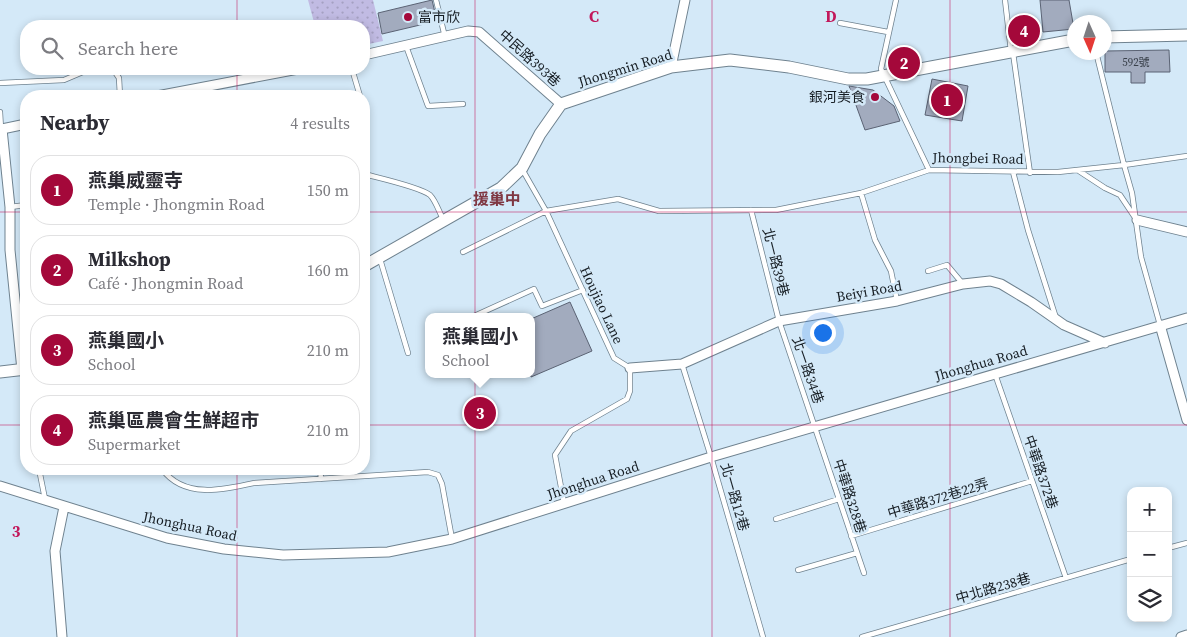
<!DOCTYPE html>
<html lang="en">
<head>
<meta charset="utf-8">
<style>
  :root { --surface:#fff; --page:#f2f2f3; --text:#2b2b33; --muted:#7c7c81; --line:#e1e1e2; --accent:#a4083a }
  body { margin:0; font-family:"Source Serif 4","Noto Sans TC",serif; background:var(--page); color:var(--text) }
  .controls { position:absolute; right:15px; bottom:15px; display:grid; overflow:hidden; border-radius:10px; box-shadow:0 2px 8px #0003 }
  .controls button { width:45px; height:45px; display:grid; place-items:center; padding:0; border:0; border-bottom:1px solid var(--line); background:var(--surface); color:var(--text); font:25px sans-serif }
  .compass { position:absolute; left:1067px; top:15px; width:45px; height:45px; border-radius:50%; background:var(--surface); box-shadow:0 2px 8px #0003; rotate:177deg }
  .you { position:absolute; left:822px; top:332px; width:18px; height:18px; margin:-12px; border:4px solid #fff; border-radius:50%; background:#1a73e8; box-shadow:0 0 0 8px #1a73e833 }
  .badge { display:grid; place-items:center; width:32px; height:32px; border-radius:50%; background:var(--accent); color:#fff; font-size:16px; font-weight:700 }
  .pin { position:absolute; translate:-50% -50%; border:2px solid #fff; box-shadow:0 1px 5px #0006 }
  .popup { position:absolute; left:425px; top:313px; width:110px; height:65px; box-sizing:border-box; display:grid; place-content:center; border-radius:10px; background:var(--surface); filter:drop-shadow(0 1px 4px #0005); font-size:16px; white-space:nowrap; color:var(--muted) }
  .popup b { font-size:19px; color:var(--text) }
  .popup::after { content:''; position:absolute; left:50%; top:100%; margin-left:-10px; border:10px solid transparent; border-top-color:var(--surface) }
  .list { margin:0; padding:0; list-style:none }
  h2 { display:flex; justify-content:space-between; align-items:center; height:65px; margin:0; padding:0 20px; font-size:21px }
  h2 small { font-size:16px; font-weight:400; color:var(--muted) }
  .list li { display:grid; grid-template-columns:32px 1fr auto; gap:15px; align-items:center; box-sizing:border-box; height:70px; margin:0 10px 10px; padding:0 10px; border:1px solid var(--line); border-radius:20px }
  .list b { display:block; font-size:19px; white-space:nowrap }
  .list p { margin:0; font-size:16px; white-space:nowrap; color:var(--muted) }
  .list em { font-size:16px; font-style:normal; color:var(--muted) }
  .icon { flex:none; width:28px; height:28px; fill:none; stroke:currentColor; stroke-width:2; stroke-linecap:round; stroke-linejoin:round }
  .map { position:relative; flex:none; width:1187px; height:637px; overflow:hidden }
  .search { position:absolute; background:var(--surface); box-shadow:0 2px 8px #0003; left:20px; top:20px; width:350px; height:55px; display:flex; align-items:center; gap:12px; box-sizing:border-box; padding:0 18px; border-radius:20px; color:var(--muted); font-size:19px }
  .panel { position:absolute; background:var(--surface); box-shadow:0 2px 8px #0003; left:20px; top:90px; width:350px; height:385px; border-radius:20px }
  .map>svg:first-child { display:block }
</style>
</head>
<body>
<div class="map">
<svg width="1187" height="637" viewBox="0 0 1187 637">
  <defs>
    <pattern id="park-dots" width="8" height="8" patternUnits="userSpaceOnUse" patternTransform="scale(1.25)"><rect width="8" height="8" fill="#c1bbe3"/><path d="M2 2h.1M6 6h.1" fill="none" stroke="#a5a0c2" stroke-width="1.8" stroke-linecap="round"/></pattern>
  </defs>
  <rect width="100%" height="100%" fill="#d4e9f8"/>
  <!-- park -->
  <path fill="url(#park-dots)" d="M 308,0 L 373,0 L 383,41 L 364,45 L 364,26 L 315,26 Z"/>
  <!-- building -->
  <path fill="#a2abbe" stroke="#5b6374" d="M 432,0 L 437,21 L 382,34 L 378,13 Z
    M 1040,0 L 1069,0 L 1074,29 L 1043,32 Z
    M 1169,50 L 1170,72 L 1145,72 L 1145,83 L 1131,83 L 1131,72 L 1105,72 L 1105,51 Z
    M 932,79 L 968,86 L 962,121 L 925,115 Z
    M 849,86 L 873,90 L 894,106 L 900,121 L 865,130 Z
    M 570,302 L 592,351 L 531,377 L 531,319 Z"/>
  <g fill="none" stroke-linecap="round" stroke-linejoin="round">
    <!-- service casing -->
    <g stroke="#6f828f" stroke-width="6">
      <path id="service" d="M 436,0 L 445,37
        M 896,0 L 881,69 L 929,170
        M 1005,0 L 1011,51
        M 840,23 L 888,32
        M 406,46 L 428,106 L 463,104
        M 1096,52 L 1124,165 L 1187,156
        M 1013,53 L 1030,173
        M 113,69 L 119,78 L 120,96
        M 352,69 L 360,96
        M 0,83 L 64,80 L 90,69
        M 209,88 L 212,96
        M 364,111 L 365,116
        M 0,112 L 1,129
        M 522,169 L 546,211 L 614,358 L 630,368 L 630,391 L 627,399 L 571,431 L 555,455 L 564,503
        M 1079,171 L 1105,188 L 1120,195 L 1136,219
        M 1013,172 L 1028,230 L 1056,318
        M 364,174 C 379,178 420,187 430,195 C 436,201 439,212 443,219
        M 861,193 L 875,240 L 891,271 L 897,301
        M 10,207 L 26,205
        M 751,210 L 779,321 L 864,573
        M 463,252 L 546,211 L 618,199 L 659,211 L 776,210 L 861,193 L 929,170 L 1058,172 L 1124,165 L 1132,193 L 1141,257 L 1160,325
        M 380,259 L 408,353
        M 928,271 L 947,265 L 963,284
        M 472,317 L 534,289 L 542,306 L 583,290
        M 682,364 L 711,457 L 763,637
        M 22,371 L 26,394
        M 995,374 L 1066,578
        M 39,469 L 45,499
        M 162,469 C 184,499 223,490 254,483 L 428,472 L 438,475 L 442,484 L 452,539
        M 320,469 L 321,479
        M 776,519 L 839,499
        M 851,536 L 1032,481
        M 1168,548 L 1187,543
        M 798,570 L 857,553
        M 862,637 L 1131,559"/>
    </g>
    <!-- minor casing -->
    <g stroke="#6f828f" stroke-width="11">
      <path id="minor" d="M 364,55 L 468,31 L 479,32 L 561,104
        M 671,67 L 685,0
        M 157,96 L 298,69
        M 1137,220 L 1187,232
        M 1160,325 L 1187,420
        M 630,368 L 682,364 L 779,321 L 897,301 L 963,284 L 990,281 L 1001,284 L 1031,302 L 1064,325 L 1105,343
        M 22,370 L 10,250 L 10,207 L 2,129 L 26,124
        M 0,486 L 167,538 L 224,549 L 283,555 L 388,552 L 452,539 L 711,457 L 1187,318
        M 62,637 L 55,551 L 64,507
        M 1181,637 L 1187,635"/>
    </g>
    <!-- tertiary casing -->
    <g stroke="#6f828f" stroke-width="13">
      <path id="tertiary" d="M 1104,37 L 1187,35
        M 364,266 L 501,188 L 522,168 L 540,134 L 561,104 L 671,67 L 730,60 L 789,67 L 848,79 L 867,79 L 1074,40
        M 0,372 L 26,369"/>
    </g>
    <!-- path -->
    <path stroke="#8e9ea9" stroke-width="2" stroke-dasharray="5 2.5" stroke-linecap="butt" d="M 254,469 L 254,476"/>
    <!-- service -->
    <use href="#service" stroke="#fff" stroke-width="4.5"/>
    <!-- minor -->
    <use href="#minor" stroke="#fff" stroke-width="9"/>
    <!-- tertiary -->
    <use href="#tertiary" stroke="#fff" stroke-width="11"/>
  </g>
  <!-- grid -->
  <path fill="none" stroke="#c2185b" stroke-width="1" stroke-opacity="0.55" d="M 237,0 L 237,26M 475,0 L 475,637M 712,0 L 712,637M 950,0 L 950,637M 237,69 L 237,96M 0,212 L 26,212M 364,212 L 1187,212M 0,425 L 26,425M 364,425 L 1187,425M 237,469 L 237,637"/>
  <!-- markers -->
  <g fill="#a4083a" stroke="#d4e9f8" stroke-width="2">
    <circle cx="408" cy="17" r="5"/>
    <circle cx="875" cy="97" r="5"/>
  </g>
  <g text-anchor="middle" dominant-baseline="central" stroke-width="5" stroke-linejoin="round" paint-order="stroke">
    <!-- number labels -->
    <g font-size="11" fill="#39404a">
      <text x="1136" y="62">592號</text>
    </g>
    <!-- poi labels -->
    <g font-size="14" fill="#161d23" stroke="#d4e9f8" text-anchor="start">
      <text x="418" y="17">富市欣</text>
      <text x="865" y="97" text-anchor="end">銀河美食</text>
    </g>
    <!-- street labels -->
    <g font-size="14" fill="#161d23" stroke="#d4e9f8">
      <text transform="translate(530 58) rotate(42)">中民路393巷</text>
      <text transform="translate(625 68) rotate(-17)">Jhongmin Road</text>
      <text transform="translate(978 158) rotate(1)">Jhongbei Road</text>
      <text transform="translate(776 262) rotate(76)">北一路39巷</text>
      <text transform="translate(869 291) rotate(-10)">Beiyi Road</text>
      <text transform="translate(602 305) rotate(65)">Houjiao Lane</text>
      <text transform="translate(981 363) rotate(-16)">Jhonghua Road</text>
      <text transform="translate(808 370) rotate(71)">北一路34巷</text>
      <text transform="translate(1041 472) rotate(71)">中華路372巷</text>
      <text transform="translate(593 480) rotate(-18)">Jhonghua Road</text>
      <text transform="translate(850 496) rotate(72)">中華路328巷</text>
      <text transform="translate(735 497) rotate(74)">北一路12巷</text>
      <text transform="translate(938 498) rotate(-17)">中華路372巷22弄</text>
      <text transform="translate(190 526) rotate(12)">Jhonghua Road</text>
      <text transform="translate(993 588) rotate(-16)">中北路238巷</text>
    </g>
    <!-- quarter labels -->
    <g font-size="16" font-weight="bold" fill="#7f3742" stroke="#d4e9f8">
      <text x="497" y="199">援巢中</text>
    </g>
  </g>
  <g font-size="16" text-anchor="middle" font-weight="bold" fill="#c2185b" stroke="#d4e9f8" stroke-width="5" stroke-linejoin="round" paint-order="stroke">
    <text x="594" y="22">C</text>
    <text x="831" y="22">D</text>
    <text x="16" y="537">3</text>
  </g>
</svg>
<div class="controls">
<button>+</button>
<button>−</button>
<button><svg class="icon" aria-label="layers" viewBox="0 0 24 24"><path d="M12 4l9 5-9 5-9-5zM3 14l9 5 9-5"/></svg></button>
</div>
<svg class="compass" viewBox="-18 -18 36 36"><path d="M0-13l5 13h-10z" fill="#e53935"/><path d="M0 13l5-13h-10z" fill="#7c7c81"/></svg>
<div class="you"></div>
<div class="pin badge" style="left:947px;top:100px">1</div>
<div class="pin badge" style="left:904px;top:63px">2</div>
<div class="pin badge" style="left:480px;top:413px">3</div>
<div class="popup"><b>燕巢國小</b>School</div>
<div class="pin badge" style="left:1024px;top:31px">4</div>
<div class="search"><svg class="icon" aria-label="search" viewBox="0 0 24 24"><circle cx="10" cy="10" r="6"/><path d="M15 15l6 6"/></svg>Search here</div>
<section class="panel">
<h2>Nearby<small>4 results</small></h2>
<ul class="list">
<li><span class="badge">1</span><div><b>燕巢威靈寺</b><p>Temple · Jhongmin Road</p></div><em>150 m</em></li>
<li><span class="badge">2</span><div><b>Milkshop</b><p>Café · Jhongmin Road</p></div><em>160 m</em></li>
<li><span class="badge">3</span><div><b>燕巢國小</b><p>School</p></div><em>210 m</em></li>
<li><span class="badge">4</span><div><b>燕巢區農會生鮮超市</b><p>Supermarket</p></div><em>210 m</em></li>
</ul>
</section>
</div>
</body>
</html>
